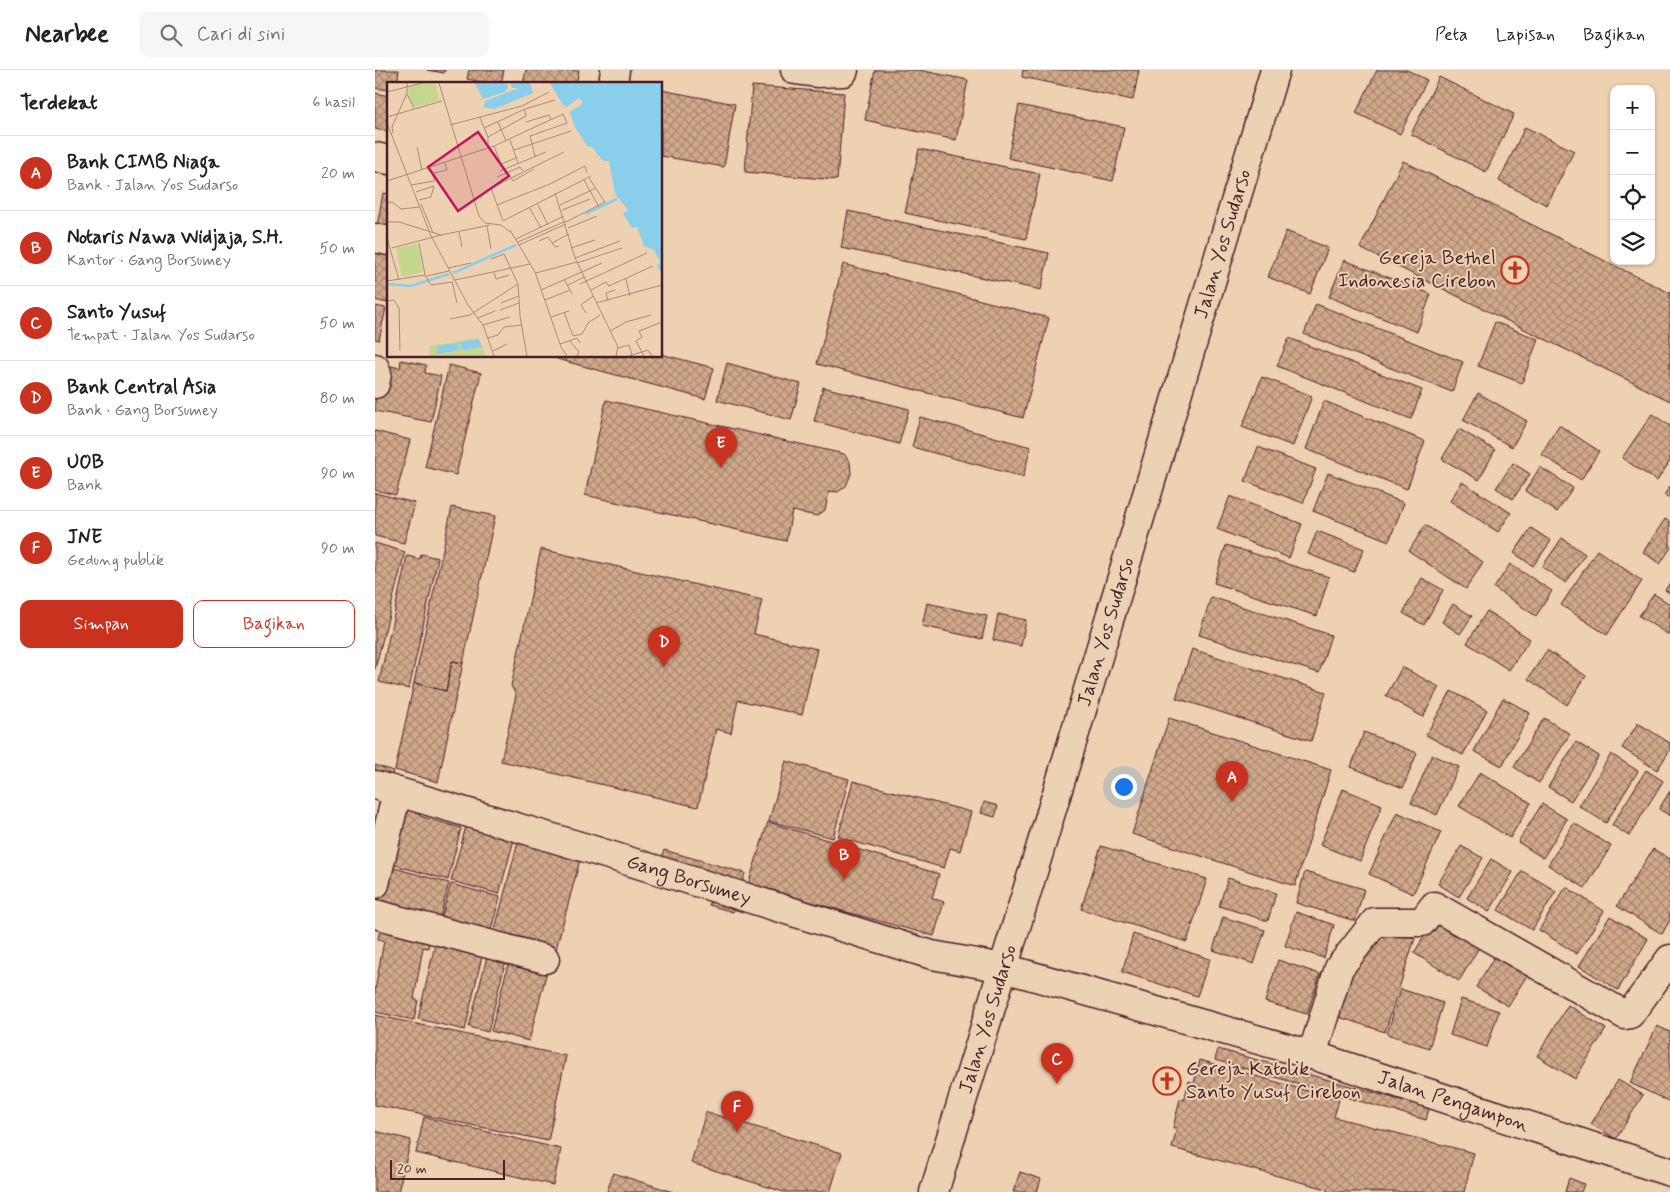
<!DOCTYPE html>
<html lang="id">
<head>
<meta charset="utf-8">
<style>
  :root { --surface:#fff; --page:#f6f6f6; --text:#202124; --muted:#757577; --line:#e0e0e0; --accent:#c8321e }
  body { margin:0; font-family:Mynerve,sans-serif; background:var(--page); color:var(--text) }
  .controls { position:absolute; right:15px; top:15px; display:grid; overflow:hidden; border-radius:10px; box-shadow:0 1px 4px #0004 }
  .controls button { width:45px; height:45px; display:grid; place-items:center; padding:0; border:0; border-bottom:1px solid var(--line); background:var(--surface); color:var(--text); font:25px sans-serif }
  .scale { position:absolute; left:15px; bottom:12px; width:115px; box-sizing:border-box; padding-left:5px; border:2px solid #4a1f2b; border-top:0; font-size:14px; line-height:18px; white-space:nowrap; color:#4a1f2b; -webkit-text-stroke:4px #ebd2b3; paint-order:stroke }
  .you { position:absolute; left:748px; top:716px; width:18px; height:18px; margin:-12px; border:4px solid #fff; border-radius:50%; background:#1a73e8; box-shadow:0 0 0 8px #1a73e833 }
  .badge { display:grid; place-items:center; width:32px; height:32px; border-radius:50%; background:var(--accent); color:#fff; font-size:16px; font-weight:700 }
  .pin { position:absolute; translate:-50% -41px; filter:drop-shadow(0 1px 2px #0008) }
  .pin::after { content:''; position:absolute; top:26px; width:18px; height:15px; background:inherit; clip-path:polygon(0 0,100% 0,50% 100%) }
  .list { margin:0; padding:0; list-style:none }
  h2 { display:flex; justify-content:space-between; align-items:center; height:65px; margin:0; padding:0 20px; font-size:21px }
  h2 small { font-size:16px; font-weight:400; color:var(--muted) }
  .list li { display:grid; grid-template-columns:32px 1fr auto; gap:15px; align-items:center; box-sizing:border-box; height:75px; padding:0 20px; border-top:1px solid var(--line) }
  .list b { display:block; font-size:19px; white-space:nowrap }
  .list p { margin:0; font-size:16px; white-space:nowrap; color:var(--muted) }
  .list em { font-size:16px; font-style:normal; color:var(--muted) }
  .actions { display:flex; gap:10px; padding:15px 20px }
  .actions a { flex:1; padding:11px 0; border:1px solid var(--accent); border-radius:10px; text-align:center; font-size:18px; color:var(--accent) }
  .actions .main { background:var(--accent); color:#fff }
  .icon { flex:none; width:28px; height:28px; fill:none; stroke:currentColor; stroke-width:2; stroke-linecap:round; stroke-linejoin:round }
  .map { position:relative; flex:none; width:1295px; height:1122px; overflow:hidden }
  header { display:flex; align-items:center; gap:30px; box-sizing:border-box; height:70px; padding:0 25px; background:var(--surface); border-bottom:1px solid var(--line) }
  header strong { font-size:24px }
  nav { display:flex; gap:28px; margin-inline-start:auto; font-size:18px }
  .search { width:350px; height:45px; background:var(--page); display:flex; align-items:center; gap:12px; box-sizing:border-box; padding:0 18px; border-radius:10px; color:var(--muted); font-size:19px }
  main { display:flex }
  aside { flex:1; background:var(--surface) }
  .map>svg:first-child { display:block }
</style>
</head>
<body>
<header>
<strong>Nearbee</strong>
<div class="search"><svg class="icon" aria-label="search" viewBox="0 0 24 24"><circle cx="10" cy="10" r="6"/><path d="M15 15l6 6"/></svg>Cari di sini</div>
<nav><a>Peta</a><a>Lapisan</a><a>Bagikan</a></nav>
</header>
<main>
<aside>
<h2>Terdekat<small>6 hasil</small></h2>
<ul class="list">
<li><span class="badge">A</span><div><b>Bank CIMB Niaga</b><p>Bank · Jalan Yos Sudarso</p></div><em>20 m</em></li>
<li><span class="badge">B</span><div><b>Notaris Nawa Widjaja, S.H.</b><p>Kantor · Gang Borsumey</p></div><em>50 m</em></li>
<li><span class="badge">C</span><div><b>Santo Yusuf</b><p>Tempat · Jalan Yos Sudarso</p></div><em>50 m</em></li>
<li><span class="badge">D</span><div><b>Bank Central Asia</b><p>Bank · Gang Borsumey</p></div><em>80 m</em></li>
<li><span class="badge">E</span><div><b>UOB</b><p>Bank</p></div><em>90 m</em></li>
<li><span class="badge">F</span><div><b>JNE</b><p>Gedung publik</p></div><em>90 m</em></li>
</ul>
<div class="actions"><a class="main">Simpan</a><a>Bagikan</a></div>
</aside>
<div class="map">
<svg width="1295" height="1122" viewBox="0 0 1295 1122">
  <defs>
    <pattern id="building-cross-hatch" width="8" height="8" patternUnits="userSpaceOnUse" patternTransform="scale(1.25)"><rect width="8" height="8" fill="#d1a98a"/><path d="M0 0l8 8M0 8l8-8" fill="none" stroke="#ac8971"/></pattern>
  </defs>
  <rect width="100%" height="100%" fill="#edd1b0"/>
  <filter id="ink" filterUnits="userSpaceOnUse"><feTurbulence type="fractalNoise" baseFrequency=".02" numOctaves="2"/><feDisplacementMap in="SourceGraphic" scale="10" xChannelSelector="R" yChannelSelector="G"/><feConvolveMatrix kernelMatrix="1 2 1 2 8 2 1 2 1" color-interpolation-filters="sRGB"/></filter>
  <g filter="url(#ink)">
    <!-- building -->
    <path fill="url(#building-cross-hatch)" stroke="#4a1f2b" d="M 0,0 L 24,0 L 22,14 L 14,14 L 14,20 L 0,18 Z
      M 52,0 L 70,0 L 69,3 Z
      M 94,0 L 129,0 L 126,14 L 117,14 L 92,9 Z
      M 151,0 L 204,0 L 201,14 L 148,14 Z
      M 500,0 L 544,0 L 593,10 L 581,70 L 490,50 Z
      M 648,0 L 764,0 L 758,30 L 647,7 Z
      M 1002,0 L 1032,0 L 1052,10 L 1025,64 L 981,43 Z
      M 1064,7 L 1139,44 L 1111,102 L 1036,64 Z
      M 377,16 L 469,23 L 462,110 L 370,102 Z
      M 286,20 L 360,34 L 349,97 L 286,86 Z
      M 0,23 L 14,26 L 14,62 L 0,59 Z
      M 644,35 L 749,57 L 738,111 L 633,88 Z
      M 1150,57 L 1199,81 L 1172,135 L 1124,111 Z
      M 544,79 L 665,104 L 651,169 L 530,143 Z
      M 1028,91 L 1295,223 L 1295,331 L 985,178 Z
      M 8,123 L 14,124 L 14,164 L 1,162 Z
      M 473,141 L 674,183 L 666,220 L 466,178 Z
      M 911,161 L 953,178 L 935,224 L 893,207 Z
      M 0,182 L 14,185 L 14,225 L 12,233 L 0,230 Z
      M 969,190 L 1056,224 L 1042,262 L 954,227 Z
      M 468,194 L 674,248 L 648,348 L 442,294 Z
      M 941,234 L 1088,292 L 1077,322 L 929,264 Z
      M 0,236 L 11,238 L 4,270 L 0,269 Z
      M 1120,252 L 1163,269 L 1147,313 L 1103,296 Z
      M 914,268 L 1047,320 L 1036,349 L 902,296 Z
      M 286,284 L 339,298 L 330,329 L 182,289 L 183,286 L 286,286 Z
      M 26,290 L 51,295 L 50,303 L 66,306 L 56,352 L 0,341 L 0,328 L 7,294 L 25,298 Z
      M 352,293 L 426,314 L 416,350 L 342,330 Z
      M 74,295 L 106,303 L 81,405 L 50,397 Z
      M 887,307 L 937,326 L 918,376 L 867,357 Z
      M 448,317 L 534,339 L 524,374 L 439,351 Z
      M 1103,323 L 1152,351 L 1137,377 L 1088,350 Z
      M 231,330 L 469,384 L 475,392 L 476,404 L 471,416 L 463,422 L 454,421 L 450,440 L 442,446 L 417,441 L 411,471 L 210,425 Z
      M 949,331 L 1050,371 L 1032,419 L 931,379 Z
      M 1277,344 L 1295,356 L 1295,391 L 1282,411 L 1247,388 Z
      M 545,347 L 656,377 L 648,407 L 537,377 Z
      M 1184,355 L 1224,381 L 1206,410 L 1166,384 Z
      M 1084,359 L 1120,380 L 1104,410 L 1067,389 Z
      M 0,361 L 35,370 L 21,425 L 0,420 Z
      M 883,377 L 941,399 L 928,433 L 870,411 Z
      M 1138,393 L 1155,404 L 1138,429 L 1121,418 Z
      M 1165,397 L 1198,418 L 1182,442 L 1150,421 Z
      M 953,403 L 1029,433 L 1014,471 L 938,441 Z
      M 1087,412 L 1136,443 L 1123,462 L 1075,431 Z
      M 1295,416 L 1295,429 L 1289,425 Z
      M 0,423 L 40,433 L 29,473 L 0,466 Z
      M 855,426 L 927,454 L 914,488 L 842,459 Z
      M 77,437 L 120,446 L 88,593 L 77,591 L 71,621 L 39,613 Z
      M 1290,449 L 1295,452 L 1295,479 L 1285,494 L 1268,482 Z
      M 1050,455 L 1108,492 L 1091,519 L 1034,481 Z
      M 1156,458 L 1176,471 L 1158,496 L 1139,483 Z
      M 942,461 L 989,479 L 979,502 L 933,484 Z
      M 1187,468 L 1210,484 L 1191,513 L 1167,497 Z
      M 0,473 L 30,482 L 0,599 Z
      M 851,475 L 954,507 L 942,546 L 839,513 Z
      M 166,479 L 387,530 L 379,564 L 442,579 L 427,645 L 363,630 L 356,663 L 341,659 L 323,737 L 126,691 L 141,625 L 136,616 Z
      M 1222,480 L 1267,511 L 1232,565 L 1186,535 Z
      M 46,484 L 63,488 L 34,619 L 4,612 L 32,486 L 45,489 Z
      M 1135,494 L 1177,521 L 1161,546 L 1119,518 Z
      M 1047,508 L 1068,520 L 1049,555 L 1028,543 Z
      M 1295,513 L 1295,523 L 1290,520 Z
      M 1279,524 L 1295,534 L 1294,565 L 1264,546 Z
      M 836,527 L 956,565 L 944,603 L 824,565 Z
      M 552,533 L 612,546 L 607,569 L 547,556 Z
      M 1078,534 L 1097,546 L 1085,564 L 1067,552 Z
      M 1112,541 L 1155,569 L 1134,600 L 1092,573 Z
      M 623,544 L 651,550 L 646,576 L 618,570 Z
      M 817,579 L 951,622 L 936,671 L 801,628 Z
      M 1172,580 L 1211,606 L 1192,635 L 1153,609 Z
      M 77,591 L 88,593 L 63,712 L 20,700 L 39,613 L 71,621 Z
      M 1027,597 L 1064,617 L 1048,647 L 1011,626 Z
      M 1076,621 L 1112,640 L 1088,685 L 1051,665 Z
      M 1128,628 L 1155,643 L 1127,696 L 1099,681 Z
      M 794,648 L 956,700 L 920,816 L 757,764 Z
      M 1169,648 L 1195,664 L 1164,713 L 1139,697 Z
      M 1263,653 L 1295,673 L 1295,680 L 1282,700 L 1247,678 Z
      M 989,662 L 1042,683 L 1028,718 L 976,697 Z
      M 1201,672 L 1224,686 L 1196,731 L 1173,717 Z
      M 1236,684 L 1263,701 L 1231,753 L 1204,736 Z
      M 1057,685 L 1084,697 L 1062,745 L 1036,733 Z
      M 411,691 L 474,709 L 458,768 L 394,751 Z
      M 0,695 L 18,701 L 15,711 L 0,706 Z
      M 1271,700 L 1288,711 L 1254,766 L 1237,755 Z
      M 1105,702 L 1156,733 L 1135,768 L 1084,736 Z
      M 478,711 L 596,742 L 585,781 L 575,778 L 569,798 L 463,767 Z
      M 968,719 L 1007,735 L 985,791 L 945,775 Z
      M 1295,721 L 1295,746 L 1284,739 Z
      M 609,732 L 623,736 L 620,747 L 606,743 Z
      M 25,734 L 46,740 L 45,746 L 86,758 L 73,810 L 9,792 Z
      M 1167,734 L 1192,749 L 1168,788 L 1143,772 Z
      M 1022,742 L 1066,762 L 1038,824 L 994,804 Z
      M 393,752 L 564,804 L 557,828 L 569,832 L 559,866 L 373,815 Z
      M 92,753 L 140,766 L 124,824 L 76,811 Z
      M 1199,753 L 1236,776 L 1210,818 L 1173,795 Z
      M 144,768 L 206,786 L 180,883 L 118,867 Z
      M 726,776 L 832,809 L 812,872 L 706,839 Z
      M 1086,776 L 1108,788 L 1084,827 L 1063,814 Z
      M 1278,779 L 1295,789 L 1295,850 L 1287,864 L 1242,836 Z
      M 289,780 L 370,803 L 366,818 L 285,795 Z
      M 1116,789 L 1138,802 L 1114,842 L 1092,828 Z
      M 8,795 L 74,813 L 63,855 L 0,838 L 0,828 Z
      M 1147,801 L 1181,821 L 1157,860 L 1123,840 Z
      M 930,802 L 989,819 L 980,851 L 921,833 Z
      M 853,808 L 901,823 L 893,851 L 844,836 Z
      M 76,814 L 125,827 L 114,867 L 65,853 Z
      M 1191,817 L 1229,841 L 1202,884 L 1164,860 Z
      M 337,824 L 361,831 L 358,842 L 334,835 Z
      M 921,842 L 959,855 L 949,888 L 910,876 Z
      M 1235,846 L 1273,869 L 1243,920 L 1204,896 Z
      M 848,847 L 890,860 L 879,894 L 838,880 Z
      M 1061,847 L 1106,874 L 1084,911 L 1039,883 Z
      M 6,855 L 55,865 L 53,878 L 48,877 L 39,929 L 43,930 L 39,950 L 0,942 L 0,920 L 9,871 L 3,869 Z
      M 1006,859 L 1040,868 L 1010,962 L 955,944 L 965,911 Z
      M 758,864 L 835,889 L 822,926 L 747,902 Z
      M 62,866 L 109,877 L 90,960 L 43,949 Z
      M 1122,882 L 1154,902 L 1133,936 L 1101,917 Z
      M 113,883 L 131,889 L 113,962 L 94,957 Z
      M 135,887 L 173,897 L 154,971 L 116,961 Z
      M 903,890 L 945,904 L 932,944 L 890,932 Z
      M 1026,919 L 1068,933 L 1054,978 L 1012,964 Z
      M 1086,929 L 1124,941 L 1112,977 L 1075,965 Z
      M 1193,935 L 1231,959 L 1200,1009 L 1162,986 Z
      M 0,945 L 191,986 L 173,1071 L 0,1035 Z
      M 1282,956 L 1295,962 L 1295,1032 L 1255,1013 Z
      M 843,979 L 1054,1038 L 1051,1050 L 840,990 Z
      M 825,990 L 964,1030 L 959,1047 L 1099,1083 L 1089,1122 L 952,1122 L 952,1119 L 797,1078 L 802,1058 L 798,1058 L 805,1029 L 809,1030 L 814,1011 L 819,1013 Z
      M 1243,1010 L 1268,1025 L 1241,1069 L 1216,1054 Z
      M 331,1042 L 467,1083 L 455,1122 L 409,1122 L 316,1093 Z
      M 49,1047 L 186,1079 L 178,1115 L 41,1083 Z
      M 0,1061 L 36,1070 L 23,1122 L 0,1122 Z
      M 645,1102 L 666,1109 L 662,1122 L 638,1122 Z
      M 238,1103 L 298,1122 L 232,1122 Z
      M 1194,1108 L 1209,1114 L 1206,1122 L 1190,1122 Z"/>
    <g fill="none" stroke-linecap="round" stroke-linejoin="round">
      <!-- minor casing -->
      <g stroke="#4a1f2b" stroke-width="31">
        <g id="minor">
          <path d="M 420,0 L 442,3 L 468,2 L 469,0"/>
          <path d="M 238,14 L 240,0"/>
          <path d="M 0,87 L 14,90"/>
          <path d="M 0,168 L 14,171"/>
          <path d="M 0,298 L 2,304 L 0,314"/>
          <path id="s1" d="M 0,715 L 208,777 L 557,885 L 629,898 L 937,985 L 1295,1102"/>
          <path d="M 0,814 L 22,722"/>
          <path d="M 0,844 L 170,889"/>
          <path d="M 937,985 L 964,898 L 1000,852 L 1047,852 L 1059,836 L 1250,945 L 1255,944 L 1295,889"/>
        </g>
      </g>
      <!-- trunk casing -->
      <g stroke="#4a1f2b" stroke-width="31">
        <g id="trunk">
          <path id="s2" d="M 559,1122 C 676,749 787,374 900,0"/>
        </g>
      </g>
      <!-- minor -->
      <use href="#minor" stroke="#ebd2b3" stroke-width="28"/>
      <!-- trunk -->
      <use href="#trunk" stroke="#ebd2b3" stroke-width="28"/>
    </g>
  </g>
  <!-- icons -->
  <defs>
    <g id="church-ring" transform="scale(1.4375)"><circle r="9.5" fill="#ebd2b3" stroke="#c8321e" stroke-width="1.5"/><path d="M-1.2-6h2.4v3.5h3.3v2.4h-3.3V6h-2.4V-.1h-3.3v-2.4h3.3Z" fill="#c8321e"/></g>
  </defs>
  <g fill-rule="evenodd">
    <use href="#church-ring" x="1140" y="200"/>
    <use href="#church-ring" x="792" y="1011"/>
  </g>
  <g text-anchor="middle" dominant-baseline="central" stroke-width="4" stroke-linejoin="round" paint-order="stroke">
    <!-- street labels -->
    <g font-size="20" fill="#4a1f2b" stroke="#ebd2b3">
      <text stroke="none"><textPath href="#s2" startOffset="991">Jalan Yos Sudarso</textPath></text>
      <text stroke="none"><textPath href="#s2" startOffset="586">Jalan Yos Sudarso</textPath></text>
      <text stroke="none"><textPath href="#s1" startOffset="328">Gang Borsumey</textPath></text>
      <text stroke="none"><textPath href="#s2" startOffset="181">Jalan Yos Sudarso</textPath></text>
      <text stroke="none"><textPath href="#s1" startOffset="1124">Jalan Pengampon</textPath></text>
    </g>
    <!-- poi labels -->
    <g font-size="20" fill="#4a1f2b" stroke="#ebd2b3" text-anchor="end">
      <text x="1121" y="188">Gereja Bethel<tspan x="1121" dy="23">Indonesia Cirebon</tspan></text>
      <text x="811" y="999" text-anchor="start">Gereja Katolik<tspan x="811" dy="23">Santo Yusuf Cirebon</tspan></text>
    </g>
  </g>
  <!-- overview -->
  <g transform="translate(12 12)">
    <rect width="275" height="275" fill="#edd1b0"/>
    <path d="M 35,2 L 40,22 L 27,25 L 21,12 L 22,5 ZM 31,162 L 36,190 L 15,195 L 9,166 ZM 91,256 L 99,274 L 42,274 L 43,264 Z" fill="#c5d78c"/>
    <path d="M 48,1 L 52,18 L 40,22 L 35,2 Z" fill="#c5d78c"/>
    <path d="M 88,1 L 120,1 L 121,5 L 118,10 L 96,17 ZM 123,1 L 143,1 L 146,11 L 107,27 L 97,25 L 98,19 L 132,6 L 125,6 ZM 163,1 L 275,1 L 275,190 L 270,185 L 273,179 L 267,168 L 257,164 L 250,145 L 245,146 L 238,135 L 236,131 L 241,128 L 228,112 L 222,79 L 216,79 L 205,65 L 200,64 L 187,43 L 183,30 L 195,22 L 195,19 L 192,16 L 180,25 L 176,23 ZM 92,257 L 95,265 L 74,268 L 73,260 ZM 71,261 L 72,268 L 50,272 L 50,264 Z" fill="#89ceea"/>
    <path fill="none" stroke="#89ceea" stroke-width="2.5" d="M 198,132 L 230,117M 66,191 L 129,163M 0,202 L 24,204 L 62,192"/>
    <path fill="none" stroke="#ac8a7b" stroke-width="1" d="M 52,1 L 92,134 L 98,141 L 114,143 L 123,150M 0,10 L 35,1M 20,12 L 27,26M 0,35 L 55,19M 93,36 L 101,55 L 101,66M 111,40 L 119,59M 139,40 L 162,33 L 164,37M 0,41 L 44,154 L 81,223 L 96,243 L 107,274M 63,43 L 135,24 L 162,10M 97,46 L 138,27 L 168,18M 6,51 L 5,45 L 20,11 L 20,1M 101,55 L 139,34 L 137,27M 123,58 L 131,81M 107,64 L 114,82 L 129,76M 30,65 L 35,88M 127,68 L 184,49M 113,89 L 159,70M 110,95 L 133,85 L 136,89M 124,96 L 126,99 L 147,87M 197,98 L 212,125M 0,99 L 107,64 L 176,32 L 180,41 L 143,54 L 148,74M 24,103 L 47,99 L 47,91 L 60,88 L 58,81M 29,110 L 47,104 L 44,115 L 32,118M 168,111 L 188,176 L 231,265 L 229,274M 0,121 L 5,120 L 14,127 L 33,125M 150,121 L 161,143M 34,122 L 46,151M 110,123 L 163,102 L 198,84 L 200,91M 173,123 L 209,106M 142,125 L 154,146M 175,128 L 203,117M 116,139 L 104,106 L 177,70M 116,139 L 204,94M 0,140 L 12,140 L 54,153 L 103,143M 179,140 L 218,120 L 202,96M 100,144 L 104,167M 181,146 L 210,134M 123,148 L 148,190 L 174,265 L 180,274M 72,150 L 75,165M 0,156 L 12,198M 129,157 L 177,134M 152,159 L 161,155 L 168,165 L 172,164M 131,160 L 179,139M 165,161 L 182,152M 132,163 L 179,142M 5,166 L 54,153M 184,166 L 208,158M 188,176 L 233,159M 104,177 L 117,172 L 131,202 L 133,234 L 140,274M 190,181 L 235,166M 61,186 L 84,181M 107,190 L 109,197 L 122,193M 149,191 L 190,180M 38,193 L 44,203 L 65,200M 40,194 L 62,189M 177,197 L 185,212M 239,197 L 243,214M 68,198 L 143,182M 0,199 L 38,193 L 32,161M 65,199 L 70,221M 193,202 L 260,171M 181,203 L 197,195M 154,208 L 215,181M 204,208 L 219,200 L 222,204 L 266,184M 158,218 L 183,208M 0,219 L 7,218 L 12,226 L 13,269M 221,219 L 219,211 L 228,208M 114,221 L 132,214M 209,221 L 275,203M 113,228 L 132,221M 177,230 L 186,254 L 195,252 L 201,241 L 213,233M 199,231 L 194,223 L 206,214M 164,235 L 182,229M 91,236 L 108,229M 63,237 L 83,233 L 131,202M 96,243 L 123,235M 223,249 L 239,240 L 264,233M 101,256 L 111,253 L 117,245 L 135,243M 183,259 L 192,270 L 190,274M 173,262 L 190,256 L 193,261M 231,266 L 242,263 L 245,273M 106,269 L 120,262M 242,274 L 261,268 L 265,274M 257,274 L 249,259 L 255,255 L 252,249 L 275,240"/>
    <path fill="#c2185b" fill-opacity="0.15" stroke="#c2185b" stroke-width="2.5" d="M 91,50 L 122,94 L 71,129 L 41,85 Z"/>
    <rect width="275" height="275" fill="none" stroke="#4a1f2b" stroke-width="2.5"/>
  </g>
</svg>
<div class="controls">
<button>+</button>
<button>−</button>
<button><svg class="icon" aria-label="locate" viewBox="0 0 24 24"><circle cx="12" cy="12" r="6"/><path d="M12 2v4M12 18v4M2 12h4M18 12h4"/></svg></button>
<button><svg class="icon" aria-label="layers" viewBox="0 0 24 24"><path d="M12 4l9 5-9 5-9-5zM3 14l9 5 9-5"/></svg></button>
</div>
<div class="scale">20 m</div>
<div class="you"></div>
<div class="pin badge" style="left:857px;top:732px">A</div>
<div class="pin badge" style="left:469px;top:810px">B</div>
<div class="pin badge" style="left:682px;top:1014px">C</div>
<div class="pin badge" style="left:289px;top:597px">D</div>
<div class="pin badge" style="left:346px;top:398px">E</div>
<div class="pin badge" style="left:362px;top:1062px">F</div>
</div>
</main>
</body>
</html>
